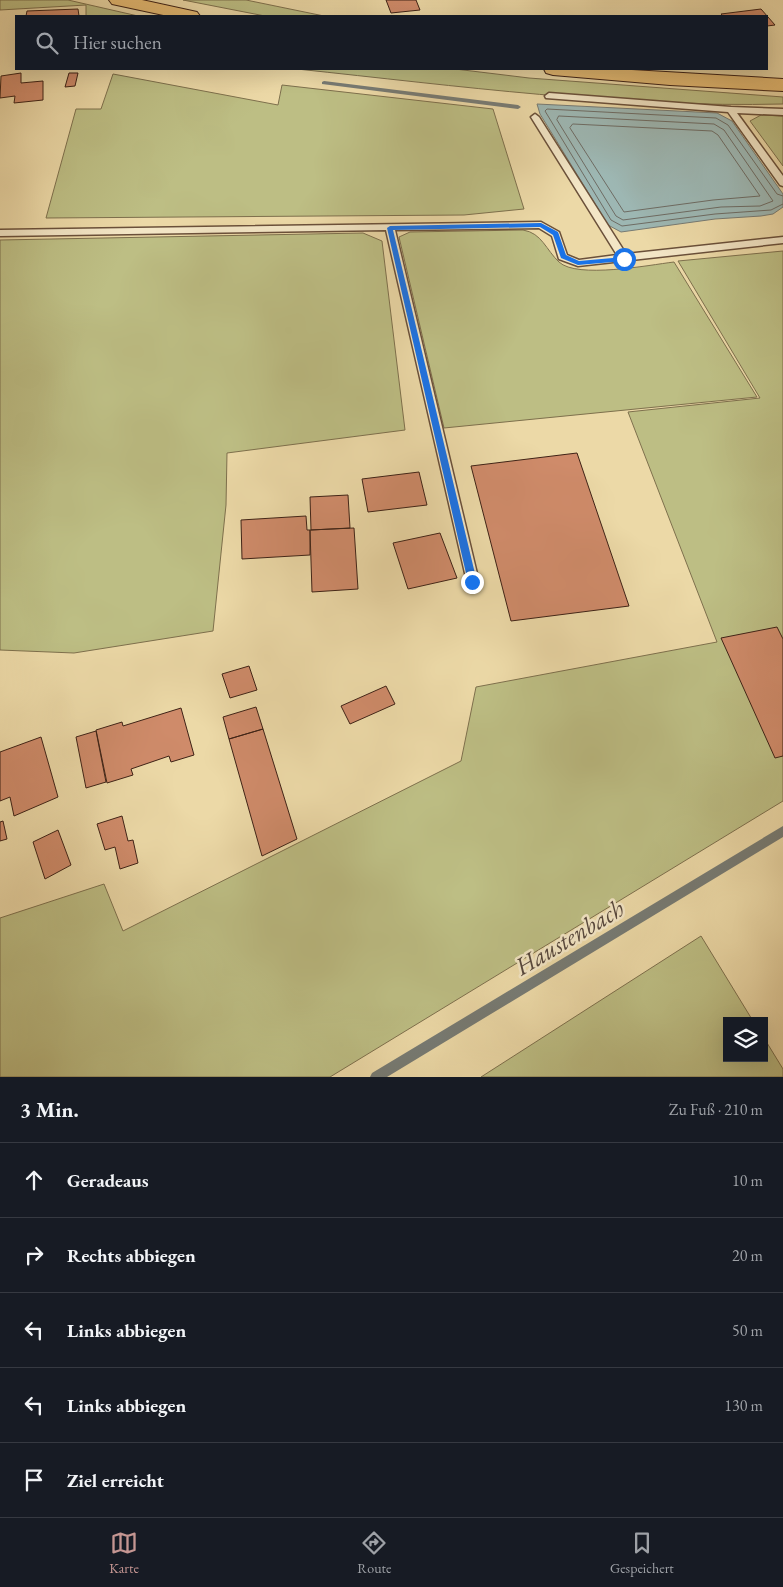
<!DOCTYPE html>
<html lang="de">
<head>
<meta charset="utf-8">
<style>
  :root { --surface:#171b24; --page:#20242c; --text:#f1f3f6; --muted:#9ea1a6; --line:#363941; --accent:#c59692 }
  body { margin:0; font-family:"EB Garamond",serif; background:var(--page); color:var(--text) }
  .controls { position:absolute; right:15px; bottom:15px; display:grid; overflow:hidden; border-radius:0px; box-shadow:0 5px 20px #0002 }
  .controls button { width:45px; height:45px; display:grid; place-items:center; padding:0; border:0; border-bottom:1px solid var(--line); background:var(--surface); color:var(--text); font:25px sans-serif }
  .stop { position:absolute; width:15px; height:15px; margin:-11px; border:4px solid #1a73e8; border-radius:50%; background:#fff }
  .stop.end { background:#1a73e8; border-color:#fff; box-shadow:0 1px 5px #0008 }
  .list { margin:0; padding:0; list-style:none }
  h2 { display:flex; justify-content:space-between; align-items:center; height:65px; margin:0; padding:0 20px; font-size:21px }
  h2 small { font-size:16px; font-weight:400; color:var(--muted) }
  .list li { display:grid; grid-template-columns:32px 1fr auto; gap:15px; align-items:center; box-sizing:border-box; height:75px; padding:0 20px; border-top:1px solid var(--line) }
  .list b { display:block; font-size:19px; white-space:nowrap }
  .list em { font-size:16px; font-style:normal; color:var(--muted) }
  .icon { flex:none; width:28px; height:28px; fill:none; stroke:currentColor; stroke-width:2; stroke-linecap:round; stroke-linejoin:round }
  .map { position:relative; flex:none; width:783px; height:1077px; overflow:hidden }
  .search { position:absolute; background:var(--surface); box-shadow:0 5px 20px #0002; left:15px; right:15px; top:15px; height:55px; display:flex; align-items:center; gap:12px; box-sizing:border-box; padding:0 18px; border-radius:0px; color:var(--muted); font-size:19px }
  .sheet { height:440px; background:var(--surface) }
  nav { display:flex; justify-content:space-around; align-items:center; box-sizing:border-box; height:70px; border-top:1px solid var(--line); background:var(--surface); font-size:14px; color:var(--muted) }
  nav a { display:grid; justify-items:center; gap:2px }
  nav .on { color:var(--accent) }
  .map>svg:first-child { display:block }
</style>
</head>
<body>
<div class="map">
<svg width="783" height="1077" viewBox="0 0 783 1077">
  <rect width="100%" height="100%" fill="#ecd9a7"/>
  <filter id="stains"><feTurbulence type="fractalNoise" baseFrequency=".004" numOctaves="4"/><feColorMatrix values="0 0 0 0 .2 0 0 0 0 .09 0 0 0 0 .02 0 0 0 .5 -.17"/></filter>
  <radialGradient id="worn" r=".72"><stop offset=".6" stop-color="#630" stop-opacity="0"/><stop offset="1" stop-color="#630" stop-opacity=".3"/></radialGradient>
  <!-- green -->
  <path fill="#bdbe84" stroke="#7e704d" d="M 0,0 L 68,0 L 138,16 L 86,16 L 86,5 L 0,10 Z
    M 183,0 L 246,0 L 324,16 L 265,16 Z
    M 297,69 L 455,69 L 529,78 L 783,97 L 783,104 C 621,108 458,86 297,69 Z
    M 113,74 L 278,105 L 282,85 L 493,109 L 524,209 L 464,215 L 46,218 L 76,109 L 101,109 Z
    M 761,115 L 783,116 L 783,166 L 750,121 Z
    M 523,230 C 542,233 546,250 559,262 C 577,279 649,265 674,262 L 757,397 L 444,428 L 399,237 L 410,232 Z
    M 363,233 L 382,241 L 405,430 L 227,453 L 226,505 L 213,631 L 74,653 L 0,650 L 0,240 Z
    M 783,251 L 783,801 L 330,1077 L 0,1077 L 0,918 L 104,884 L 123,931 L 461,761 L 476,687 L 717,642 L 628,412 L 760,398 L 678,261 Z
    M 701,936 L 753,1021 L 727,1021 L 727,1058 L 764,1058 L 764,1038 L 783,1069 L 783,1077 L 481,1077 Z"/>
  <!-- water -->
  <path fill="#9db7b3" stroke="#777b74" d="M 537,104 L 717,113 L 732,121 L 783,194 L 783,207 L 773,214 L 761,216 L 715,219 L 621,232 L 608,225 L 540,114 Z"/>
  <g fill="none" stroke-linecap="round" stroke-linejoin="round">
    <!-- shore -->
    <path stroke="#6e6c64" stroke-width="1" d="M 559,116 L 714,124 L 724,130 L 773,201 L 760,206 L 721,207 L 623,220 L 616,216 L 557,120 Z
      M 573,124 L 712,131 L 718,135 L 760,196 L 713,200 L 624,212 L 570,128 Z
      M 783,196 L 777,194 L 728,125 L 716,118 L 547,109 L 545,111 L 611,220 L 622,226 L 715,214 L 771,210 L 783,204"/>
    <!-- stream -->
    <path fill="#777b74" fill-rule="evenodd" d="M 324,81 L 518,105 L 521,107 L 518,109 L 322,84 L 322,82 Z
      M 783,826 L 783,837 L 387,1077 L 370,1077 L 372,1073 Z"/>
  </g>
  <!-- building -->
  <path fill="#cf8b6a" stroke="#3e2216" d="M 386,0 L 416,0 L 420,10 L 391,13 Z
    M 78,9 L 79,16 L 26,16 L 27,11 Z
    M 761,9 L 775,25 L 767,26 L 767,16 L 723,16 L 721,14 Z
    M 21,73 L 21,83 L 43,81 L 43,100 L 14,103 L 15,96 L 0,98 L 1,76 Z
    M 69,73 L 78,73 L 75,86 L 65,87 Z
    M 577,453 L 629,606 L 511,621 L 471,466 Z
    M 419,472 L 427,505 L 368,512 L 362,479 Z
    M 348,495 L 350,528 L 311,530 L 310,497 Z
    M 306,516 L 307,530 L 310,530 L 310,555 L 242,559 L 241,520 Z
    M 354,528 L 358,589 L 312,592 L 310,530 Z
    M 440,533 L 457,578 L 408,589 L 393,543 Z
    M 777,627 L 783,639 L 783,756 L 775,758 L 721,638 Z
    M 249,666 L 257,690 L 230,698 L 222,674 Z
    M 386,686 L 395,704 L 350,724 L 341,706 Z
    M 256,707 L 263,729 L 229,739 L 223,717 Z
    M 181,708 L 194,755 L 171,762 L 169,756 L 131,769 L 133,775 L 107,783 L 96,730 L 122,722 L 123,726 Z
    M 263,729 L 297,839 L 262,856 L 229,739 Z
    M 96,731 L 106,782 L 86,788 L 76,737 Z
    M 41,737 L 58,797 L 14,816 L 10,797 L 0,801 L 0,752 Z
    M 122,816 L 128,841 L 133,840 L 138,863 L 120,869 L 115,847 L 105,850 L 97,824 Z
    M 3,821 L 7,839 L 0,841 L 0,822 Z
    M 58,830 L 71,865 L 45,879 L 33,842 Z"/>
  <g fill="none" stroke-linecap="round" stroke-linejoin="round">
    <!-- service casing -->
    <g stroke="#6a503a" stroke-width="3">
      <path id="service" d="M 549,93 L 731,107 L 783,109 L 783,115 L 737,113 L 783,176 L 783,186 L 780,185 L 728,112 L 546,98 L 545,96 Z
        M 535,114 L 539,117 L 626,254 L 783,237 L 783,243 L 578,266 L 559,259 L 552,236 L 539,228 L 395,230 L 479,582 L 478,586 L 473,587 L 468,586 L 467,582 L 386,230 L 0,236 L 0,230 L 541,222 L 559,232 L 567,255 L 579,260 L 617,255 L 531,117 Z"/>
    </g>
    <!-- primary casing -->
    <g stroke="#3e2216" stroke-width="2">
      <path id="primary" d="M 109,0 L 142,0 L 197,12 L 200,16 L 168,16 L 112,4 Z
        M 544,69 L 615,69 L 783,79 L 783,91 L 670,85 L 553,75 L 546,73 Z"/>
    </g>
    <!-- service -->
    <use href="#service" fill="#f3e6c6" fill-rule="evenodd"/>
    <!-- primary -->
    <use href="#primary" fill="#e6bc74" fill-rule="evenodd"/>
  </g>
  <!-- route -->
  <path fill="#1a73e8" d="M 541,223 L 558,232 L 566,255 L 579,261 L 624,257 L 627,259 L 624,261 L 578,265 L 561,258 L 553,235 L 540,227 L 393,230 L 477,582 L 472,585 L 468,582 L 387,228 L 390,226 Z"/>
  <g text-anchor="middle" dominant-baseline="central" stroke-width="5" stroke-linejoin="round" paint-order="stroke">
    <!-- near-water labels -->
    <g font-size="25" font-style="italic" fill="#56473d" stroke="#f3e6c6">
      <text transform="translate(569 937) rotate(-31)">Haustenbach</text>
    </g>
  </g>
  <rect width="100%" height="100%" filter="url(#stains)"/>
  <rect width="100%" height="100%" fill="url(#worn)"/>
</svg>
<div class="controls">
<button><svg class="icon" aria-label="layers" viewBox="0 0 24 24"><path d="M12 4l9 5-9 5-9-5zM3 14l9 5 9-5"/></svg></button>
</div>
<div class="stop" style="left:624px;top:259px"></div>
<div class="stop end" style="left:472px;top:582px"></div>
<div class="search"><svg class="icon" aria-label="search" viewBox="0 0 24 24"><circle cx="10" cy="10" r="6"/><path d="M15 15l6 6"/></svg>Hier suchen</div>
</div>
<section class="sheet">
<h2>3 Min.<small>Zu Fuß · 210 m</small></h2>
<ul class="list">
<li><svg class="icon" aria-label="ahead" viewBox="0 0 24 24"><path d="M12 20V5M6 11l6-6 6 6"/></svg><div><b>Geradeaus</b></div><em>10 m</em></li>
<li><svg class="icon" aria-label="right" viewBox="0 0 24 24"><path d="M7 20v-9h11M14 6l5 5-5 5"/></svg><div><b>Rechts abbiegen</b></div><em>20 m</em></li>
<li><svg class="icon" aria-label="left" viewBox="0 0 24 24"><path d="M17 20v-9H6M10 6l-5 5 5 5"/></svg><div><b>Links abbiegen</b></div><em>50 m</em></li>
<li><svg class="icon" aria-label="left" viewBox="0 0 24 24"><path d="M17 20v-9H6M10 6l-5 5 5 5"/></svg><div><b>Links abbiegen</b></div><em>130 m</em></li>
<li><svg class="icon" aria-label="arrive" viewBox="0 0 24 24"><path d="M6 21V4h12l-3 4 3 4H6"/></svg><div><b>Ziel erreicht</b></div></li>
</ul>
</section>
<nav>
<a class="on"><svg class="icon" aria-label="map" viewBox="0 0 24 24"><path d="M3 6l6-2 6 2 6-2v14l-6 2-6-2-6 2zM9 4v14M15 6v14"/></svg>Karte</a>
<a><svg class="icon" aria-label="directions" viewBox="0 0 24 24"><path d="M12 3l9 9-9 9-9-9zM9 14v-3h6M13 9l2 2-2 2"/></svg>Route</a>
<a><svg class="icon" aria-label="saved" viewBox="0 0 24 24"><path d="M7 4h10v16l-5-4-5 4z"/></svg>Gespeichert</a>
</nav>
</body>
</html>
